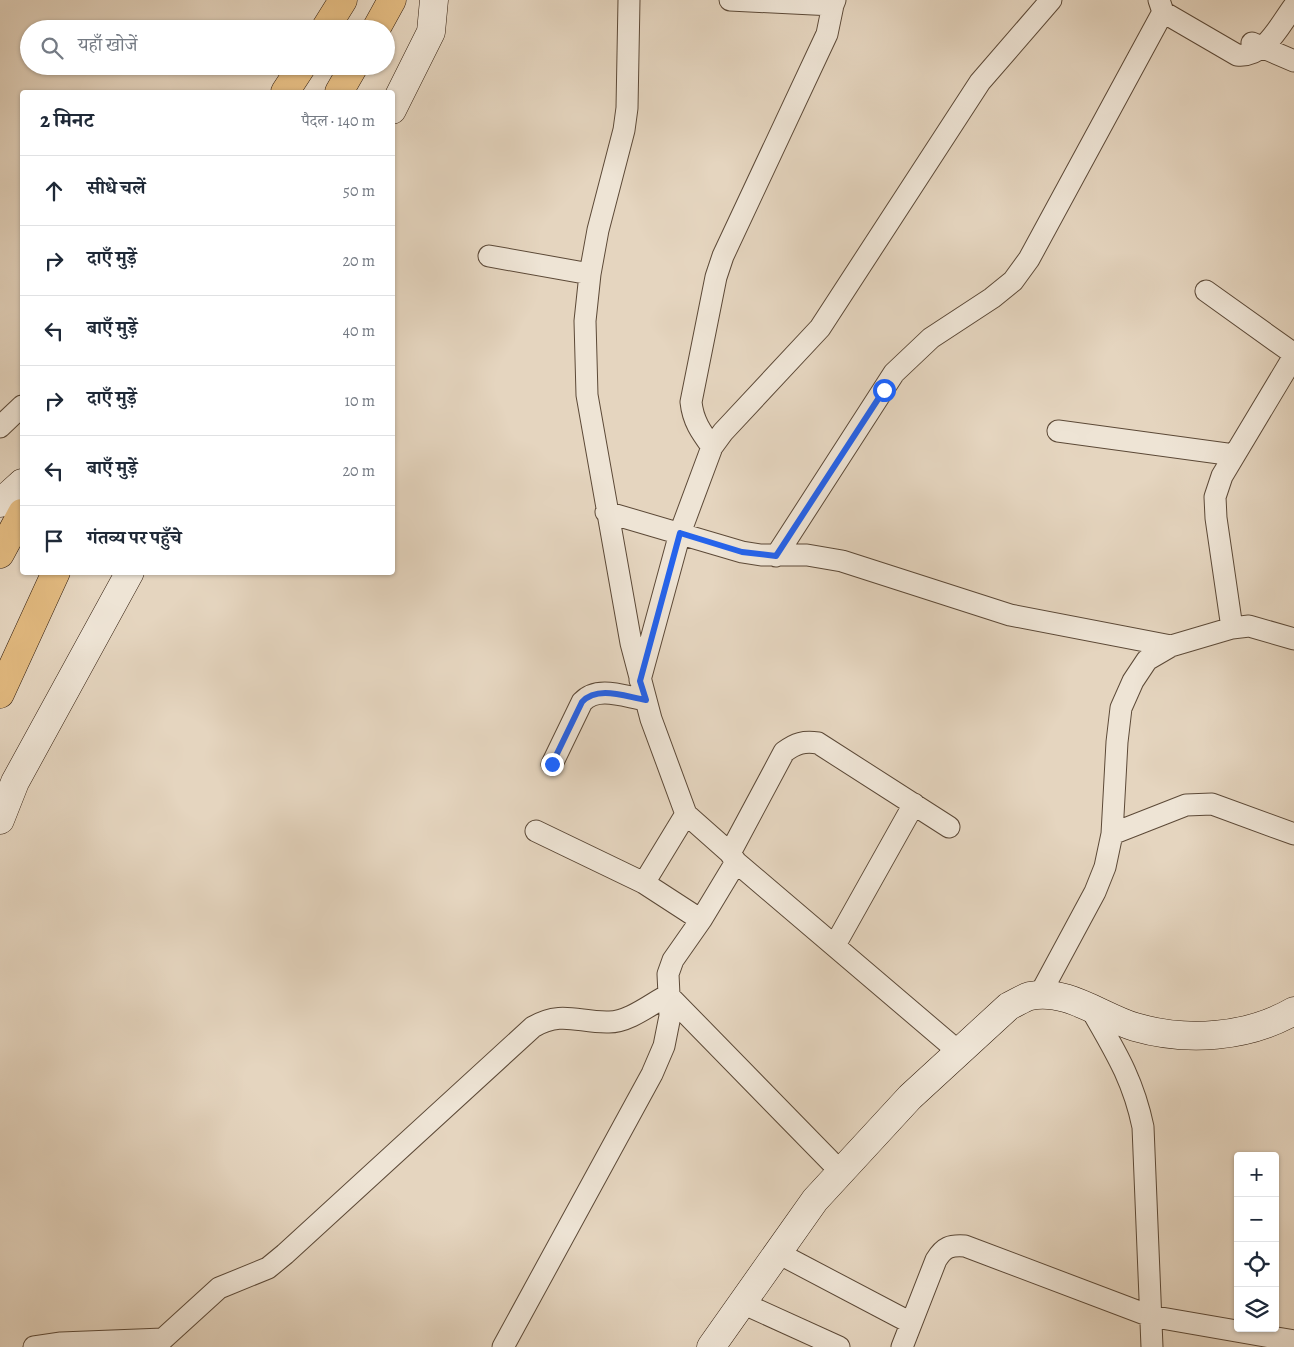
<!DOCTYPE html>
<html lang="hi">
<head>
<meta charset="utf-8">
<style>
  :root { --surface:#fff; --page:#f6f6f7; --text:#1f2937; --muted:#747a83; --line:#e0e1e3 }
  body { margin:0; font-family:Alegreya,"Noto Serif Devanagari",serif; background:var(--page); color:var(--text) }
  .controls { position:absolute; right:15px; bottom:15px; display:grid; overflow:hidden; border-radius:5px; box-shadow:0 1px 4px #0004 }
  .controls button { width:45px; height:45px; display:grid; place-items:center; padding:0; border:0; border-bottom:1px solid var(--line); background:var(--surface); color:var(--text); font:25px sans-serif }
  .stop { position:absolute; width:15px; height:15px; margin:-11px; border:4px solid #2563eb; border-radius:50%; background:#fff }
  .stop.end { background:#2563eb; border-color:#fff; box-shadow:0 1px 5px #0008 }
  .list { margin:0; padding:0; list-style:none }
  h2 { display:flex; justify-content:space-between; align-items:center; height:65px; margin:0; padding:0 20px; font-size:21px }
  h2 small { font-size:16px; font-weight:400; color:var(--muted) }
  .list li { display:grid; grid-template-columns:32px 1fr auto; gap:15px; align-items:center; box-sizing:border-box; height:70px; padding:0 20px; border-top:1px solid var(--line) }
  .list b { display:block; font-size:19px; white-space:nowrap }
  .list em { font-size:16px; font-style:normal; color:var(--muted) }
  .icon { flex:none; width:28px; height:28px; fill:none; stroke:currentColor; stroke-width:2; stroke-linecap:round; stroke-linejoin:round }
  .map { position:relative; flex:none; width:1294px; height:1347px; overflow:hidden }
  .search { position:absolute; background:var(--surface); box-shadow:0 1px 4px #0004; left:20px; top:20px; width:375px; height:55px; display:flex; align-items:center; gap:12px; box-sizing:border-box; padding:0 18px; border-radius:28px; color:var(--muted); font-size:19px }
  .panel { position:absolute; background:var(--surface); box-shadow:0 1px 4px #0004; left:20px; top:90px; width:375px; height:485px; border-radius:5px }
  .map>svg:first-child { display:block }
</style>
</head>
<body>
<div class="map">
<svg width="1294" height="1347" viewBox="0 0 1294 1347">
  <rect width="100%" height="100%" fill="#e5d5bf"/>
  <filter id="stains"><feTurbulence type="fractalNoise" baseFrequency=".004" numOctaves="4"/><feColorMatrix values="0 0 0 0 .2 0 0 0 0 .09 0 0 0 0 .02 0 0 0 .5 -.17"/></filter>
  <radialGradient id="worn" r=".72"><stop offset=".6" stop-color="#630" stop-opacity="0"/><stop offset="1" stop-color="#630" stop-opacity=".3"/></radialGradient>
  <g fill="none" stroke-linecap="round" stroke-linejoin="round">
    <!-- street casing -->
    <g stroke="#5c4937" stroke-width="23">
      <path id="street" d="M 730,0 L 833,5 L 835,0
        M 1159,0 L 1163,12 L 1237,55 C 1265,58 1279,26 1294,6
        M 1252,43 L 1294,61
        M 489,256 L 590,274
        M 1206,291 L 1294,354
        M 0,427 L 22,406
        M 1058,431 L 1234,455
        M 712,447 C 701,432 693,421 691,402 L 716,277 L 723,256 L 827,34 L 833,5
        M 606,512 L 742,552 L 761,555 L 807,555 L 842,561 L 1010,615 L 1171,646
        M 776,556 L 894,373 L 931,338 L 992,298 L 1013,281 L 1029,259 L 1163,12
        M 1232,628 L 1216,518 L 1215,497 L 1222,476 L 1294,356
        M 640,680 L 680,533 L 712,447 L 723,432 L 820,328 L 980,82 L 1051,0
        M 552,764 L 582,702 C 598,685 625,697 646,700
        M 686,814 L 730,853 L 736,862 L 959,1052
        M 536,831 L 644,883
        M 1112,834 L 1186,805 L 1212,804 L 1294,834
        M 730,853 L 784,752 C 796,743 804,741 818,743 L 949,827
        M 701,920 L 736,862
        M 835,945 L 914,804
        M 1039,996 L 1095,892 L 1105,867 L 1112,834 L 1117,742 L 1121,708 L 1133,681 L 1147,660 L 1171,646 L 1232,628 L 1249,626 L 1294,639
        M 1091,1009 C 1115,1051 1133,1079 1143,1127 L 1152,1347
        M 778,1253 L 911,1323
        M 742,1303 L 839,1347
        M 34,1347 L 61,1343 L 163,1339 L 219,1288 L 268,1268 L 285,1254 L 533,1027 C 562,1010 579,1023 609,1022 C 629,1022 651,1004 668,995 L 840,1171
        M 503,1347 L 652,1074 L 664,1046 L 670,1016 L 668,974 L 673,960 L 701,920 L 644,883 L 686,814 L 651,719 L 631,643 L 587,395 L 585,321 L 590,274 L 598,230 L 624,130 L 627,108 L 629,0
        M 902,1347 L 936,1260 C 944,1247 950,1245 965,1246 L 1150,1316 L 1294,1341"/>
    </g>
    <!-- secondary casing -->
    <g stroke="#2f1a0a" stroke-width="29">
      <path id="secondary" d="M 392,110 L 431,32 L 434,0
        M 0,503 L 22,483
        M 0,820 L 15,782 L 130,572
        M 711,1347 L 815,1200 L 910,1097 L 1009,1006 C 1016,1003 1023,998 1030,996 C 1066,988 1102,1017 1135,1027 C 1187,1042 1247,1038 1294,1011"/>
    </g>
    <!-- highway casing -->
    <g stroke="#2f1a0a" stroke-width="29">
      <path id="highway" d="M 325,29 L 343,0
        M 376,29 L 392,0
        M 285,92 L 302,66
        M 339,92 L 354,66
        M 0,554 L 22,513
        M 0,694 L 56,572"/>
    </g>
    <!-- street -->
    <use href="#street" stroke="#eee4d5" stroke-width="21"/>
    <!-- secondary -->
    <use href="#secondary" stroke="#eee4d5" stroke-width="28"/>
    <!-- highway -->
    <use href="#highway" stroke="#e2ba80" stroke-width="28"/>
  </g>
  <g fill="none" stroke-linecap="round" stroke-linejoin="round">
    <!-- route -->
    <path stroke="#2563eb" stroke-width="6" d="M 552,764 L 582,702 C 598,685 626,697 646,700 L 640,681 L 680,533 L 742,552 L 776,556 L 884,390"/>
  </g>
  <rect width="100%" height="100%" filter="url(#stains)"/>
  <rect width="100%" height="100%" fill="url(#worn)"/>
</svg>
<div class="controls">
<button>+</button>
<button>−</button>
<button><svg class="icon" aria-label="locate" viewBox="0 0 24 24"><circle cx="12" cy="12" r="6"/><path d="M12 2v4M12 18v4M2 12h4M18 12h4"/></svg></button>
<button><svg class="icon" aria-label="layers" viewBox="0 0 24 24"><path d="M12 4l9 5-9 5-9-5zM3 14l9 5 9-5"/></svg></button>
</div>
<div class="stop" style="left:884px;top:390px"></div>
<div class="stop end" style="left:552px;top:764px"></div>
<div class="search"><svg class="icon" aria-label="search" viewBox="0 0 24 24"><circle cx="10" cy="10" r="6"/><path d="M15 15l6 6"/></svg>यहाँ खोजें</div>
<section class="panel">
<h2>2 मिनट<small>पैदल · 140 m</small></h2>
<ul class="list">
<li><svg class="icon" aria-label="ahead" viewBox="0 0 24 24"><path d="M12 20V5M6 11l6-6 6 6"/></svg><div><b>सीधे चलें</b></div><em>50 m</em></li>
<li><svg class="icon" aria-label="right" viewBox="0 0 24 24"><path d="M7 20v-9h11M14 6l5 5-5 5"/></svg><div><b>दाएँ मुड़ें</b></div><em>20 m</em></li>
<li><svg class="icon" aria-label="left" viewBox="0 0 24 24"><path d="M17 20v-9H6M10 6l-5 5 5 5"/></svg><div><b>बाएँ मुड़ें</b></div><em>40 m</em></li>
<li><svg class="icon" aria-label="right" viewBox="0 0 24 24"><path d="M7 20v-9h11M14 6l5 5-5 5"/></svg><div><b>दाएँ मुड़ें</b></div><em>10 m</em></li>
<li><svg class="icon" aria-label="left" viewBox="0 0 24 24"><path d="M17 20v-9H6M10 6l-5 5 5 5"/></svg><div><b>बाएँ मुड़ें</b></div><em>20 m</em></li>
<li><svg class="icon" aria-label="arrive" viewBox="0 0 24 24"><path d="M6 21V4h12l-3 4 3 4H6"/></svg><div><b>गंतव्य पर पहुँचे</b></div></li>
</ul>
</section>
</div>
</body>
</html>
